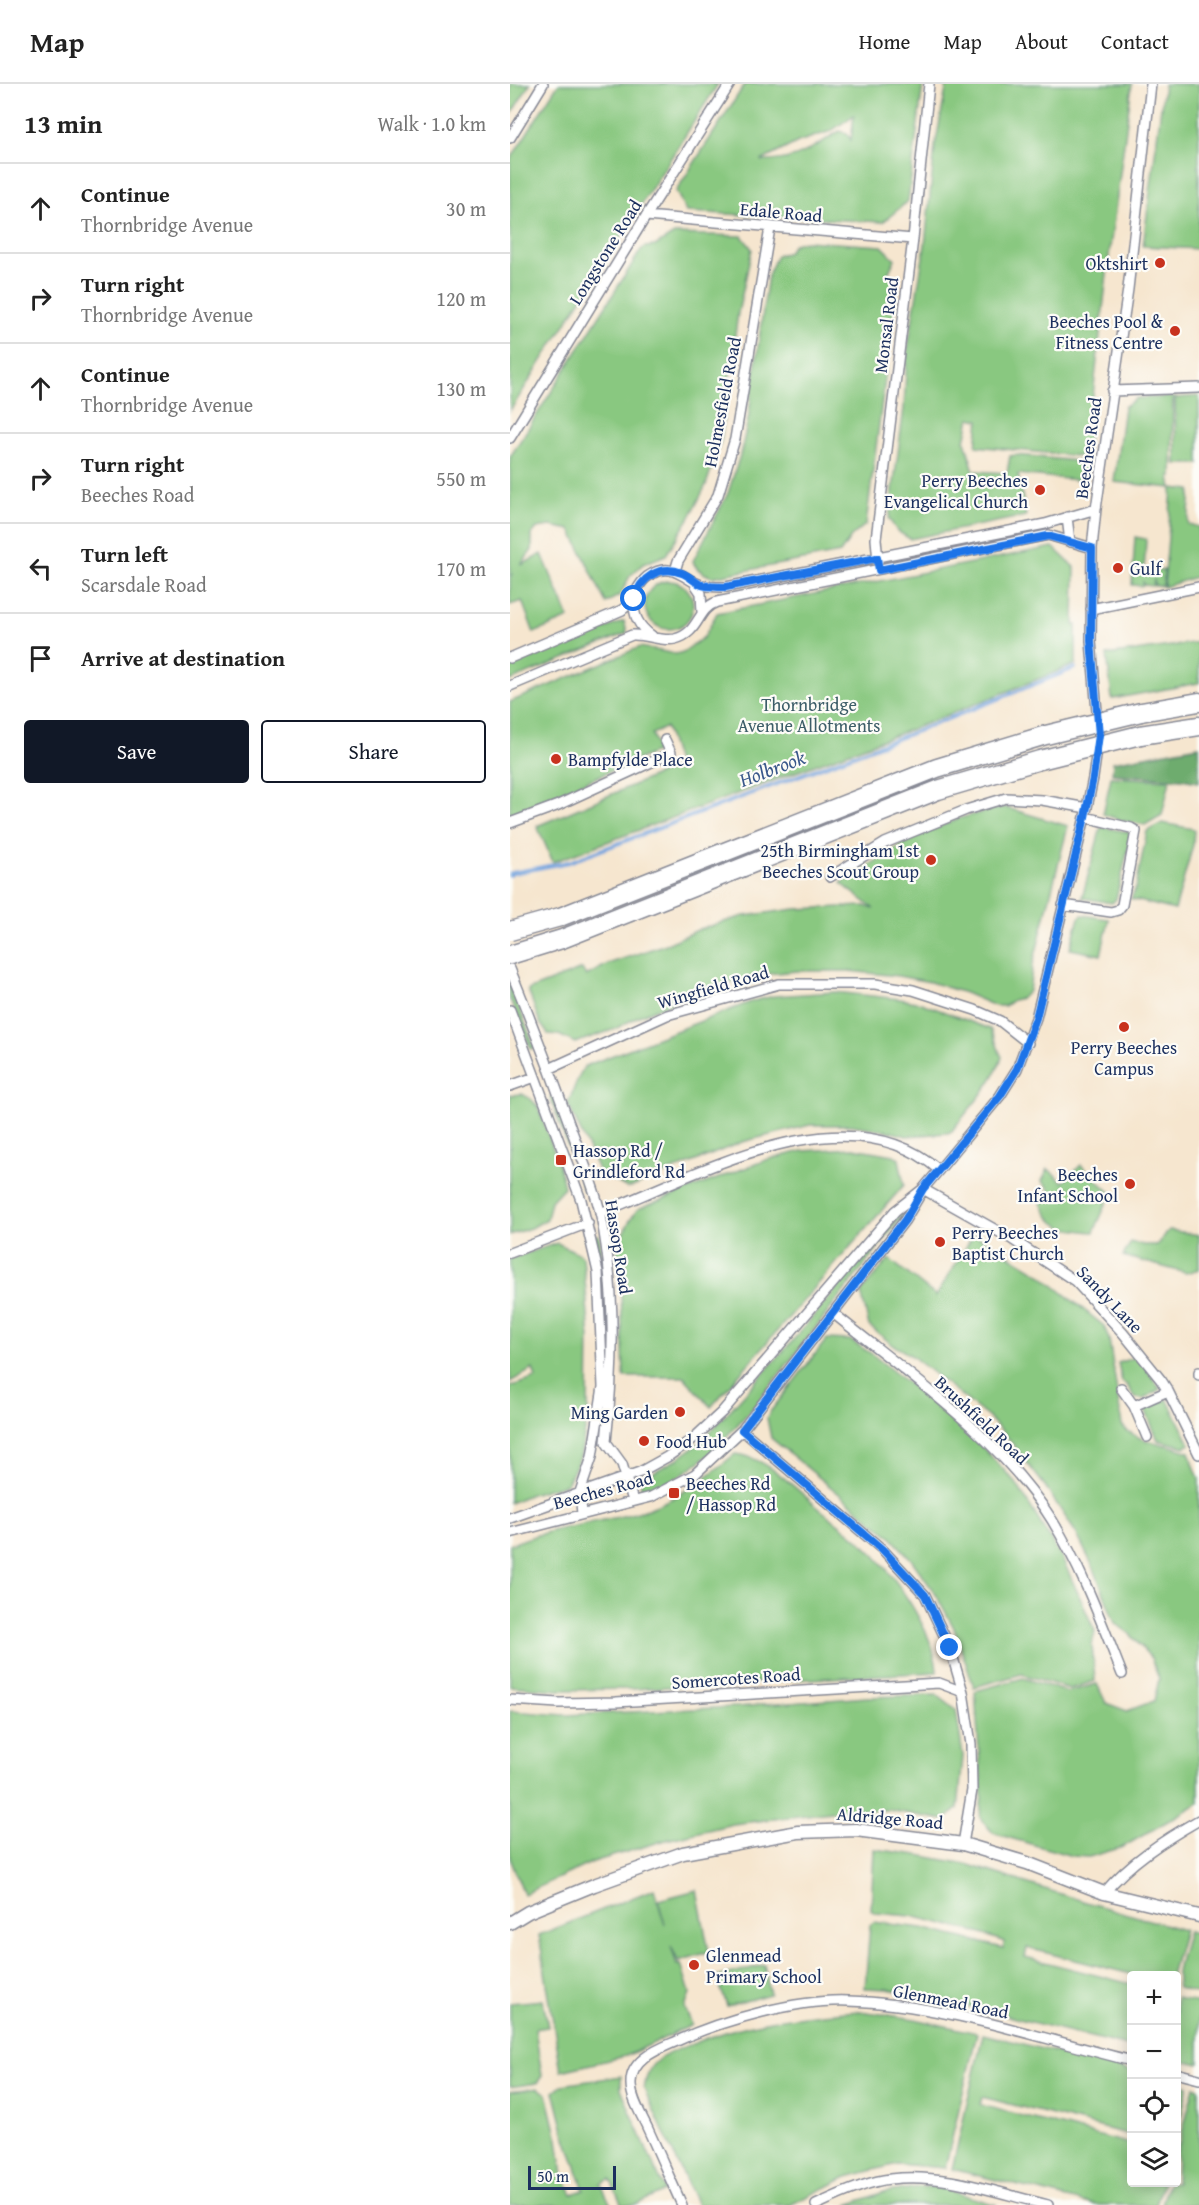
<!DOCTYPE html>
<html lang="en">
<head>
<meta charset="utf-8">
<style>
  :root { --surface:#fff; --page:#f2f2f2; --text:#222; --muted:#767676; --line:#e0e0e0; --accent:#111827 }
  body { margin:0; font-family:"Gentium Book Plus",serif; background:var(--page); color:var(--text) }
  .controls { position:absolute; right:18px; bottom:18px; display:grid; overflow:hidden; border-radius:6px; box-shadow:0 3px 15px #0003 }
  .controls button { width:54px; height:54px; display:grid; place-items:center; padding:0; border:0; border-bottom:2px solid var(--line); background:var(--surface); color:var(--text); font:30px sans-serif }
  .scale { position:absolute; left:18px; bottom:15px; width:88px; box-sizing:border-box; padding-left:6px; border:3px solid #1b2f5e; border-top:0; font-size:16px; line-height:21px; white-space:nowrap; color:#1b2f5e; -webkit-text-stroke:4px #fdfcf7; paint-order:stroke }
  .stop { position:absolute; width:18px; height:18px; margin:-14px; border:4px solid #1a73e8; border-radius:50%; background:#fff }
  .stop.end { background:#1a73e8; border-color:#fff; box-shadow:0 2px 6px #0008 }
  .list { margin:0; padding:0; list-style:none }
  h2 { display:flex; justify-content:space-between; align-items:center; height:78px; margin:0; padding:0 24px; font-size:26px }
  h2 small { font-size:20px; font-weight:400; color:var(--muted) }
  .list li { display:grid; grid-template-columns:39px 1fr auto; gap:18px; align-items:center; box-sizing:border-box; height:90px; padding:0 24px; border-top:2px solid var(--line) }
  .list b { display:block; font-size:22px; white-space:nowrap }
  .list p { margin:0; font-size:20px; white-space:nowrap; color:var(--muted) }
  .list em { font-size:20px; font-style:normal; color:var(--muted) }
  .actions { display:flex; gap:12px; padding:18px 24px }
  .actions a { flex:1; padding:14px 0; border:2px solid var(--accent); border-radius:6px; text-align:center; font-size:21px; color:var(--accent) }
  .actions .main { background:var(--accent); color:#fff }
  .icon { flex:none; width:33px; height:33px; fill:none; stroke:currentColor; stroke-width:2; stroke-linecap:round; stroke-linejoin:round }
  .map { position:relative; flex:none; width:689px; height:2121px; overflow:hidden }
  header { display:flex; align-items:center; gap:36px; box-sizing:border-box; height:84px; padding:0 30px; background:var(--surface); border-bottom:2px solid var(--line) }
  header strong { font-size:28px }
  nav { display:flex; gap:33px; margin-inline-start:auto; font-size:21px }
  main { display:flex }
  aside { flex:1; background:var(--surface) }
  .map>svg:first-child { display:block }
</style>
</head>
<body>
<header>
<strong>Map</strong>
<nav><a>Home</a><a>Map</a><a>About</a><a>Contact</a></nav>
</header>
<main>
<aside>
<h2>13 min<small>Walk · 1.0 km</small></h2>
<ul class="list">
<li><svg class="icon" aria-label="ahead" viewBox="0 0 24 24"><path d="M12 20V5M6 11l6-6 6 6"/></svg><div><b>Continue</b><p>Thornbridge Avenue</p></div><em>30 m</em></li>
<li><svg class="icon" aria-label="right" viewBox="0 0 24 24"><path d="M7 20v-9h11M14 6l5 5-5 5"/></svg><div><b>Turn right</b><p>Thornbridge Avenue</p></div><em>120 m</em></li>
<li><svg class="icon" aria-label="ahead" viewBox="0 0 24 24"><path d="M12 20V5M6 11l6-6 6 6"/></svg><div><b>Continue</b><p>Thornbridge Avenue</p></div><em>130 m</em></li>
<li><svg class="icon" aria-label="right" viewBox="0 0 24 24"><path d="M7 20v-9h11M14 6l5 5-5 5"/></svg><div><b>Turn right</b><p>Beeches Road</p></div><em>550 m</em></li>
<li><svg class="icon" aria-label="left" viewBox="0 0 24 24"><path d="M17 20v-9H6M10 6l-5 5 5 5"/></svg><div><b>Turn left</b><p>Scarsdale Road</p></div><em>170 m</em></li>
<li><svg class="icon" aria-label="arrive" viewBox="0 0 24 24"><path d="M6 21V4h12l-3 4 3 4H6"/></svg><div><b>Arrive at destination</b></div></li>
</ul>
<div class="actions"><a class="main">Save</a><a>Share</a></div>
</aside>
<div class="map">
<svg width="689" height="2121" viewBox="0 0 689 2121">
  <rect width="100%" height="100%" fill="#fdfcf7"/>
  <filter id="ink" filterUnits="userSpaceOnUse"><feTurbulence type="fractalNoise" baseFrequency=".0167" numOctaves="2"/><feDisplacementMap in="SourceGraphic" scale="12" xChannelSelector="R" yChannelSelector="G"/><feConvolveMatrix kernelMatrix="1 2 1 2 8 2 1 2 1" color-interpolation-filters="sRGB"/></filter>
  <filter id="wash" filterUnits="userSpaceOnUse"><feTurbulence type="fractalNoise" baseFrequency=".008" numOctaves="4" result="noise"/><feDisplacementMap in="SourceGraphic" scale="24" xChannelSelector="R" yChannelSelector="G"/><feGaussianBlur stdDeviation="1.35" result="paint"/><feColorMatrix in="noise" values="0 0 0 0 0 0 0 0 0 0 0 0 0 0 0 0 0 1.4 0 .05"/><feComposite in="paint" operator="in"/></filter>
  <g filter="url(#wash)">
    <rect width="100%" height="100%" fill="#f6e6cf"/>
    <!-- green -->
    <path fill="#89c880" stroke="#527c6f" stroke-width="1.5" fill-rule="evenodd" d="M 0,0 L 20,0 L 0,32 Z
      M 48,0 L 208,0 L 0,327 L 0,76 Z
      M 235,0 L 413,0 L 398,117 L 373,138 L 176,128 L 166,107 ZM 344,31 L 341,56 L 337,50 L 330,47 C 301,64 288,78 251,77 L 288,58 L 321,47 Z
      M 437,0 L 622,0 L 600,164 L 576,373 L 466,362 L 469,336 L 460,334 L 455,357 L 464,387 L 497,389 L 500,372 L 506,371 L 577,378 L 576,397 L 508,390 L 516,432 L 400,455 L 387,447 L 379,435 L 394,324 L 397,269 L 415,161 L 425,62 Z
      M 654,0 L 689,0 L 689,165 L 633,162 Z
      M 164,150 L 232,152 L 242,165 L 228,229 L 211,356 L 196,401 L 180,433 L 156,471 L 133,480 L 120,492 L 110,511 L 96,519 L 61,446 L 41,442 L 27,444 L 22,450 L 22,466 L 11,481 L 32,470 L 59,534 L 24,549 L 12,517 L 0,521 L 0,493 L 3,490 L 0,491 L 0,373 L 131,166 L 135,163 L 145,162 Z
      M 296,157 L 372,162 L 385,175 L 377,192 L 388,195 L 356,440 L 341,453 L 330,469 L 202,493 C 194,490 185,485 183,477 L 218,409 L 231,368 L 238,336 L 258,191 L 267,171 L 277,169 L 284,160 Z
      M 689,312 L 689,380 L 666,380 L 665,314 Z
      M 663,313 L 662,392 L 660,392 L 662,404 L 681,406 L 678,440 L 689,443 L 689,492 L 654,503 L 662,404 L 604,398 L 614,323 L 627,314 Z
      M 625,453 L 636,455 L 634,488 L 644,489 L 645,486 L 654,486 L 653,502 L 645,502 L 644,495 L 643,502 L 634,501 L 633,497 L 633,502 L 622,501 Z
      M 543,463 L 565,484 L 564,541 L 566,541 L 566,580 L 410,642 L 43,778 L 27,742 L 168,682 L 156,643 L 142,650 L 148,667 L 0,730 L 0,618 L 130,563 L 166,570 L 173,568 L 194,553 L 207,529 Z
      M135 521a24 24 0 1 1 48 0a24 24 0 1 1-48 0Z
      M 114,537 L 117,549 L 0,597 L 0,582 Z
      M 689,558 L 689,599 L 602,615 L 597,571 Z
      M 601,693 L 660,696 L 652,731 L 635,741 L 610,736 L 593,730 Z
      M 494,723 L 558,742 L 523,880 L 519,907 L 512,914 L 503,916 L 495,922 L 485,922 L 455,909 L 420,898 L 388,892 L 338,887 L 287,887 L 257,890 L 219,899 L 169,916 L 129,932 L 105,945 L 65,959 L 49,951 L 38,950 L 30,939 L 18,906 L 72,885 L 76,892 L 98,880 L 159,859 L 190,845 L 234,832 L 285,825 L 355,822 L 364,825 L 331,799 L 401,755 L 450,734 Z
      M 652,739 L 684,745 L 683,761 L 665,826 L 621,815 L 626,803 L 637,747 Z
      M 591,743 L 619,748 L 621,753 L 606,815 L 602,819 L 572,814 Z
      M 572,831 L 599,835 L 591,871 L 560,865 L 569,834 Z
      M 0,900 L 25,964 L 21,965 L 0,915 Z
      M 325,908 L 390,915 L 411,919 L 480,945 C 486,954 487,964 492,973 C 483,1001 460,1023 442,1047 L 438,1049 L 397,1052 L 373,1046 L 342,1041 L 300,1041 L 232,1058 L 125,1102 L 117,1104 L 89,1088 L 58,1020 C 62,1010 69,988 75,982 L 243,917 L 264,912 Z
      M 12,1010 L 21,1015 L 28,1023 L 48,1078 L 54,1103 L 41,1117 L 37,1135 L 23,1143 L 0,1151 L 0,1011 Z
      M 45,1012 L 78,1105 L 74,1107 L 40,1013 Z
      M 343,1064 L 384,1071 L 389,1075 L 394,1101 L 201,1323 L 174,1293 L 114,1293 L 111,1211 L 106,1158 C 116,1148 118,1136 128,1125 L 256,1076 L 292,1067 Z
      M 571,1081 L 601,1109 L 584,1148 C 557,1145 543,1147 531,1119 L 540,1105 L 532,1097 L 538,1085 L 553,1098 Z
      M 398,1121 L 399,1124 L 243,1324 L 199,1371 L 165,1395 L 137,1407 L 131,1404 L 131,1395 L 169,1374 L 193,1356 L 278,1262 Z
      M 659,1146 L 689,1151 L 689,1185 L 676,1189 L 613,1172 L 621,1158 L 633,1161 L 647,1161 Z
      M 464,1150 L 527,1188 L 594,1242 L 599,1255 L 612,1341 C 624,1359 659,1359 679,1368 L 689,1395 L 689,1719 L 613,1763 L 579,1773 L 562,1772 L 483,1749 L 470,1733 L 472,1711 L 465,1607 L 513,1594 L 557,1608 L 587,1600 L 596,1619 L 617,1627 L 644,1617 L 649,1595 L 641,1574 L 620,1550 L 605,1539 L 585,1487 L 566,1449 L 535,1402 L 494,1349 L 478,1333 L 402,1272 L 383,1261 L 359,1242 L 351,1208 L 379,1175 L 426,1212 Z
      M 89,1151 L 97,1214 L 99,1272 L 96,1272 L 91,1196 L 85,1152 Z
      M 47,1159 L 68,1169 L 73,1173 L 79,1242 L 78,1331 L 70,1373 L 57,1400 L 21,1410 L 0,1419 L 0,1303 L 26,1294 L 23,1285 L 0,1298 L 0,1175 Z
      M 317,1255 L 340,1256 L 362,1270 L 460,1350 L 506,1399 L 553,1476 L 585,1547 L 582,1561 L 585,1597 L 560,1605 L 512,1590 L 464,1603 L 444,1544 L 427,1512 L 401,1475 L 378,1450 L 261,1354 L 257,1334 L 260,1328 Z
      M 628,1272 L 650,1305 L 634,1315 L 625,1314 L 617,1301 L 612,1298 L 608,1279 Z
      M 657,1315 L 680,1360 L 675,1363 L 648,1356 L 634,1323 Z
      M 225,1370 C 255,1372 283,1402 305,1421 C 320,1434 337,1445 352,1459 C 382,1486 425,1548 427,1588 L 122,1605 L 50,1606 L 0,1602 L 0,1461 C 38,1444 81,1440 121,1430 C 160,1421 195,1395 225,1370 Z
      M 427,1611 L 446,1626 L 453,1672 L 448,1725 L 434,1736 L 379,1726 L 358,1726 L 321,1728 L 223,1740 L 156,1756 L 83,1778 L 14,1810 L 0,1774 L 0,1627 L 55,1631 L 227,1623 L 357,1613 Z
      M 364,1765 L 408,1771 L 456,1780 L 576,1818 L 674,1846 L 661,1891 L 625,1891 L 517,1864 L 515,1873 L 621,1900 L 621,1963 L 421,1913 L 377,1905 L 355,1904 L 360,1841 L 364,1838 L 412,1844 L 493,1864 L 495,1858 L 463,1847 L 401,1832 L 365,1829 L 361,1826 Z
      M 144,1805 L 155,1841 L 148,1816 L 187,1806 L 199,1868 L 168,1877 L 161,1862 L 167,1881 L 171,1880 L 180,1909 L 175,1924 L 182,1941 L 116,1972 L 51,1987 L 29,1851 Z
      M 678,1847 L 689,1850 L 689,1910 L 668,1904 C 663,1887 674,1864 678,1847 Z
      M 254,1881 L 260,1910 L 217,1922 L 207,1893 Z
      M 666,1914 L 689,1919 L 689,1980 L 667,1975 Z
      M 33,1916 L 38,1943 L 25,1945 L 32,1992 L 27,1999 L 0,2003 L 0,1919 Z
      M 350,1927 L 405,1935 L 467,1949 L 435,2084 L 387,2080 L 337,2093 L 280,2121 L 187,2121 L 134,2005 C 136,1995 138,1983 147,1977 C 156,1969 169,1965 180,1961 C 235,1937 291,1931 350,1927 Z
      M 473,1950 L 621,1987 L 621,2051 L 472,2013 L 470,2021 L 621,2060 L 622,2098 L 653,2099 L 646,2121 L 585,2121 L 442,2085 Z
      M 111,1992 L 111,2004 L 118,2022 L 155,2107 L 125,2121 L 112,2121 L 100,2095 L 91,2100 L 101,2121 L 0,2121 L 0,2008 L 28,2004 L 37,2010 L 48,2055 L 53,2091 L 62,2110 L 74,2106 L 55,2051 L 44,2007 L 52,2001 Z
      M 667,1998 L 678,2002 L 667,2049 L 666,1998 Z
      M 684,2003 L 689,2005 L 689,2121 L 652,2121 L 658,2099 L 666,2098 L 667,2068 Z
      M 409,2103 L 426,2103 L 487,2121 L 337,2121 L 372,2109 Z"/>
    <!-- forest -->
    <path fill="#6eac6e" stroke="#446e66" stroke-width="1.5" d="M 689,662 L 689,698 L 671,695 L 602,690 L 603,678 Z"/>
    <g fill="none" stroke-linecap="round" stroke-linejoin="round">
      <!-- stream -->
      <path stroke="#75a4de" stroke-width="4" d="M 0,791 L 2,789 L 59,778 L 410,646 L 565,584"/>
    </g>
  </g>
  <g filter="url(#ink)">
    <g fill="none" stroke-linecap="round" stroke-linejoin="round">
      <!-- minor casing -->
      <g stroke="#888a96" stroke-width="12">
        <path id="minor" d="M 0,54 L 33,0
          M 136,132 L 403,155
          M 602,307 L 689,304
          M 0,354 L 136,132 L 220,0
          M 557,433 L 560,458
          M 368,477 L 366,455 L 403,155 L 419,0
          M 165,487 L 168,477 L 208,411 L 225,355 L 260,144
          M 183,497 L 191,509 L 192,528
          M 124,515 C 123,531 128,542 142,552
          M 581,525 L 689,503
          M 0,574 L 112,526 C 125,517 125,502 137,493 C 157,479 167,488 184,498 C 194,503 205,503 216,503 L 535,440 L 586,425
          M 0,602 L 122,551 C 137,550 151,558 165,555 C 190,549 186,525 207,518 L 538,451 L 582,464
          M 0,739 L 46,722 L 161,669 L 155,656
          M 320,793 L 375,759 L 456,726 L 496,714 L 532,716 L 577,724
          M 553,821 L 601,828 L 608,826 L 612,821 L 626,747 L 621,744 L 575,733
          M 0,885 C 22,939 43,994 63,1050 C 73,1077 85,1104 91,1132 C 106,1207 104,1282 96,1358 L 112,1380 L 123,1417
          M 0,926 L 71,1116 L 88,1188 L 93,1303 L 82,1373 L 70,1408 L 72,1430
          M 39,985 L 157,931 L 269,900 L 365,900 L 403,906 L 465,926 L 490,937 L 518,959
          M 0,1002 L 25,993
          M 413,1105 L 500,1154 L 565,1197 L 613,1249 L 651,1296 L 658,1307 L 689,1370
          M 90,1129 C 185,1092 336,1004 429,1086
          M 0,1169 L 78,1139
          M 323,1229 C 398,1290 490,1353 542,1436 C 572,1485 591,1537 612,1590
          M 689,1288 L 689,1291
          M 611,1304 L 624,1322 L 637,1353
          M 624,1322 L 658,1307
          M 232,1346 L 373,1466 L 415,1511 L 440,1564 L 453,1608 L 461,1660 L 462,1706 L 453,1760
          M 0,1434 L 130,1388 L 157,1373 L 184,1354 L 212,1328 L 385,1127 L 413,1105 L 429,1086 L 490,1012 L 507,985 L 526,934 L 575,733 L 583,694 L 589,651 L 581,557 L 582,464 L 586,425 L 618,205 L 641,0
          M 0,1449 L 141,1413 L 185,1390 L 232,1346 L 395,1136 L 411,1109
          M 0,1616 L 48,1619 L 106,1618 L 429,1599 L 453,1608
          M 594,1809 C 620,1778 654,1756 689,1736
          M 666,1989 L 689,1995
          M 172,2121 C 160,2095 149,2069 137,2043 C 131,2030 121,2014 121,2000 C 120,1975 149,1965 167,1957 C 212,1936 288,1915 338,1917 C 429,1919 532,1955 622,1977
          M 306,2121 C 325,2112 359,2097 380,2095 C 433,2088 487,2109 538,2121"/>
      </g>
      <!-- tertiary casing -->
      <g stroke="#888a96" stroke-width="15">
        <path id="tertiary" d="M 0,1839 L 18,1828 L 84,1801 L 173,1769 L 288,1748 L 346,1746 L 453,1760 L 517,1779 L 594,1809 L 689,1832"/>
      </g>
      <!-- motorway casing -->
      <g stroke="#888a96" stroke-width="21">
        <path id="motorway" d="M 631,628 L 689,618
          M 630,651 L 689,642"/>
      </g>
      <!-- minor -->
      <use href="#minor" stroke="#fff" stroke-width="9"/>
      <!-- tertiary -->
      <use href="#tertiary" stroke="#fff" stroke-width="12"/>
      <!-- motorway -->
      <use href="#motorway" stroke="#fff" stroke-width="18"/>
      <!-- motorway-bridge casing -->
      <g stroke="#888a96" stroke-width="21" stroke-linecap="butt">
        <path id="motorway-bridge" d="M 0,847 L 50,833 L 427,684 L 536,651 L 631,628
          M 0,871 L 52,855 L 428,706 L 530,676 L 630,651"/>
      </g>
      <!-- motorway-bridge -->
      <use href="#motorway-bridge" stroke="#fff" stroke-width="18"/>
    </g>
  </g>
  <g fill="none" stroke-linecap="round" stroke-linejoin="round" filter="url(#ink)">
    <!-- route -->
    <path stroke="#1a73e8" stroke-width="8" d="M 124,515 C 130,494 150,480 172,489 C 180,492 184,498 192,501 C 200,503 208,503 216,503 L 367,474 L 369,486 L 538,452 L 582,464 L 581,557 L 589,651 L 583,694 L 575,733 L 526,934 L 507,985 L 490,1012 L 413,1105 L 395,1136 L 232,1346 L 373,1466 L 415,1511 L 440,1564"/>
  </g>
  <!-- markers -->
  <g fill="#c8321e" stroke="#fdfcf7" stroke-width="2">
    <circle cx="650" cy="179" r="6"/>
    <circle cx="665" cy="247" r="6"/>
    <circle cx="530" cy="406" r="6"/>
    <circle cx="608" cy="484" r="6"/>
    <circle cx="46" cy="675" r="6"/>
    <circle cx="421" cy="776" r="6"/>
    <circle cx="614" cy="943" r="6"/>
    <rect x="45" y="1070" width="12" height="12" rx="3"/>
    <circle cx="620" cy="1100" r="6"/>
    <circle cx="430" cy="1158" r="6"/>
    <circle cx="170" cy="1328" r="6"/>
    <circle cx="134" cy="1357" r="6"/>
    <rect x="158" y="1403" width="12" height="12" rx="3"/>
    <circle cx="184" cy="1881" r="6"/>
  </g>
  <g text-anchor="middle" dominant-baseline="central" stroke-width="4.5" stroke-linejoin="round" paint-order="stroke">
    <!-- street labels -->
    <g font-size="18" fill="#1b2f5e" stroke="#fdfcf7">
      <text transform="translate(271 128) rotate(5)">Edale Road</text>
      <text transform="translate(95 168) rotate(-58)">Longstone Road</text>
      <text transform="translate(376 241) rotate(-83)">Monsal Road</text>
      <text transform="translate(212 318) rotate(-79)">Holmesfield Road</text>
      <text transform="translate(578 364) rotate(-82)">Beeches Road</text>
      <text transform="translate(203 903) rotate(-16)">Wingfield Road</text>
      <text transform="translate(109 1163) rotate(81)">Hassop Road</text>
      <text transform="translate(600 1215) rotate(46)">Sandy Lane</text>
      <text transform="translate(472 1336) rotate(43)">Brushfield Road</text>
      <text transform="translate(93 1406) rotate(-15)">Beeches Road</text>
      <text transform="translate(226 1594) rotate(-4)">Somercotes Road</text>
      <text transform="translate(380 1734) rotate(5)">Aldridge Road</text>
      <text transform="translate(441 1917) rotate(11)">Glenmead Road</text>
    </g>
    <!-- poi labels -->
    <g font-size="18" fill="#1b2f5e" stroke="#fdfcf7" text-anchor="start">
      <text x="638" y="179" text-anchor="end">Oktshirt</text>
      <text x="653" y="237" text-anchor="end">Beeches Pool &amp;<tspan x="653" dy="21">Fitness Centre</tspan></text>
      <text x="518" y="396" text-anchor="end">Perry Beeches<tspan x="518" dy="21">Evangelical Church</tspan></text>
      <text x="620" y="484">Gulf</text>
      <text x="58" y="675">Bampfylde Place</text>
      <text x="409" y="766" text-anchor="end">25th Birmingham 1st<tspan x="409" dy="21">Beeches Scout Group</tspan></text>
      <text x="614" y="963" text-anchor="middle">Perry Beeches<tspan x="614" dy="21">Campus</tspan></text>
      <text x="63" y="1066">Hassop Rd /<tspan x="63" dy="21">Grindleford Rd</tspan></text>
      <text x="608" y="1090" text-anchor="end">Beeches<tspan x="608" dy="21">Infant School</tspan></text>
      <text x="442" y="1148">Perry Beeches<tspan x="442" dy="21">Baptist Church</tspan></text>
      <text x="158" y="1328" text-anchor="end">Ming Garden</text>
      <text x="146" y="1357">Food Hub</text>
      <text x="176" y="1399">Beeches Rd<tspan x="176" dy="21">/ Hassop Rd</tspan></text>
      <text x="196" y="1871">Glenmead<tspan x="196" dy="21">Primary School</tspan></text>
    </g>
    <!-- park labels -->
    <g font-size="18" fill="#3c5d68" stroke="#fdfcf7">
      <text x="299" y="620">Thornbridge<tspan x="299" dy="21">Avenue Allotments</tspan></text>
    </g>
    <!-- water labels -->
    <g font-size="20" font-style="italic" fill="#3a588b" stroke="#fdfcf7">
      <text transform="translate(262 684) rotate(-21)">Holbrook</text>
    </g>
  </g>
</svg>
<div class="controls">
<button>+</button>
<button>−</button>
<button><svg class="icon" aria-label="locate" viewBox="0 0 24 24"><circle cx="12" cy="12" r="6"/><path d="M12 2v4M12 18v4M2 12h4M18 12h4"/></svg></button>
<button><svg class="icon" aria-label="layers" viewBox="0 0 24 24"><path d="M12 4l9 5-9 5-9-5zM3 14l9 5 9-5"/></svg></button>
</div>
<div class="scale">50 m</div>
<div class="stop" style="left:124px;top:515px"></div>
<div class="stop end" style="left:440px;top:1564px"></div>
</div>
</main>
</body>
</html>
